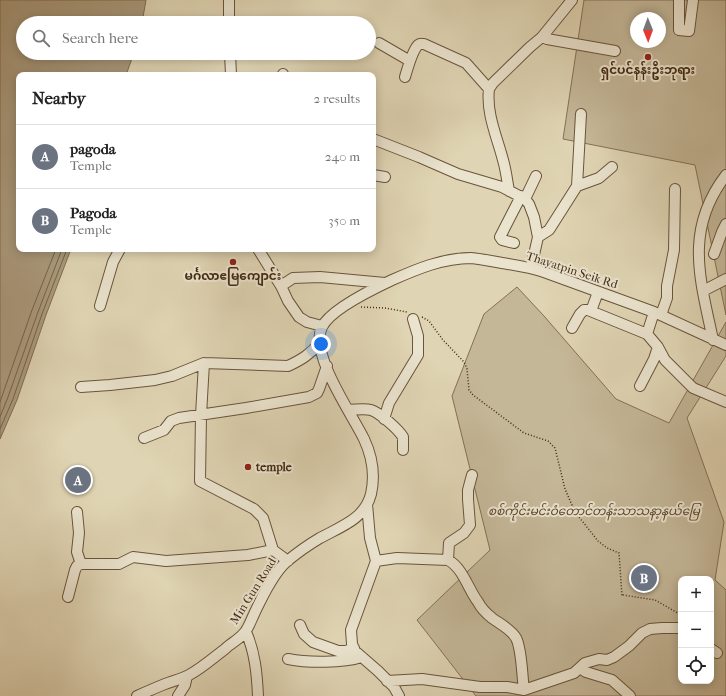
<!DOCTYPE html>
<html lang="en">
<head>
<meta charset="utf-8">
<style>
  :root { --surface:#fff; --page:#f2f2f2; --text:#222; --muted:#767676; --line:#e0e0e0; --accent:#b45309 }
  body { margin:0; font-family:"IM FELL French Canon","Noto Sans Myanmar",serif; background:var(--page); color:var(--text) }
  .controls { position:absolute; right:12px; bottom:12px; display:grid; overflow:hidden; border-radius:8px; box-shadow:0 2px 10px #0003 }
  .controls button { width:36px; height:36px; display:grid; place-items:center; padding:0; border:0; border-bottom:1px solid var(--line); background:var(--surface); color:var(--text); font:20px sans-serif }
  .compass { position:absolute; left:630px; top:12px; width:36px; height:36px; border-radius:50%; background:var(--surface); box-shadow:0 2px 10px #0003; rotate:179deg }
  .you { position:absolute; left:321px; top:344px; width:14px; height:14px; margin:-10px; border:3px solid #fff; border-radius:50%; background:#1a73e8; box-shadow:0 0 0 6px #1a73e833 }
  .badge { display:grid; place-items:center; width:26px; height:26px; border-radius:50%; background:var(--accent); color:#fff; font-size:13px; font-weight:700 }
  .pin { position:absolute; translate:-50% -50%; border:2px solid #fff; box-shadow:0 1px 4px #0006 }
  .list { margin:0; padding:0; list-style:none }
  h2 { display:flex; justify-content:space-between; align-items:center; height:52px; margin:0; padding:0 16px; font-size:17px }
  h2 small { font-size:13px; font-weight:400; color:var(--muted) }
  .list li { display:grid; grid-template-columns:26px 1fr auto; gap:12px; align-items:center; box-sizing:border-box; height:64px; padding:0 16px; border-top:1px solid var(--line) }
  .list b { display:block; font-size:15px; white-space:nowrap }
  .list p { margin:0; font-size:13px; white-space:nowrap; color:var(--muted) }
  .list em { font-size:13px; font-style:normal; color:var(--muted) }
  .icon { flex:none; width:22px; height:22px; fill:none; stroke:currentColor; stroke-width:2; stroke-linecap:round; stroke-linejoin:round }
  .map { position:relative; flex:none; width:726px; height:696px; overflow:hidden }
  .search { position:absolute; background:var(--surface); box-shadow:0 2px 10px #0003; left:16px; top:16px; width:360px; height:44px; display:flex; align-items:center; gap:10px; box-sizing:border-box; padding:0 14px; border-radius:22px; color:var(--muted); font-size:15px }
  .panel { position:absolute; background:var(--surface); box-shadow:0 2px 10px #0003; left:16px; top:72px; width:360px; height:180px; border-radius:8px }
  .map>svg:first-child { display:block }
</style>
</head>
<body>
<div class="map">
<svg width="726" height="696" viewBox="0 0 726 696">
  <rect width="100%" height="100%" fill="#dfd4b3"/>
  <filter id="stains"><feTurbulence type="fractalNoise" baseFrequency=".005" numOctaves="4"/><feColorMatrix values="0 0 0 0 .2 0 0 0 0 .09 0 0 0 0 .02 0 0 0 .5 -.17"/></filter>
  <radialGradient id="worn" r=".72"><stop offset=".6" stop-color="#630" stop-opacity="0"/><stop offset="1" stop-color="#630" stop-opacity=".3"/></radialGradient>
  <!-- green -->
  <path fill="#c4b798" stroke="#847056" fill-rule="evenodd" d="M 584,0 L 726,0 L 726,315 L 695,165 L 563,139 ZM 636,18 L 660,18 L 660,42 L 636,42 Z
    M 517,287 L 544,316 L 616,399 L 669,423 L 726,322 L 726,356 L 687,418 L 724,522 L 715,580 L 726,590 L 726,696 L 476,696 L 417,620 L 490,550 L 452,396 L 484,314 ZM 681,579 L 711,579 L 711,681 L 681,681 Z"/>
  <!-- water -->
  <path fill="#aa9a7d" stroke="#816d53" d="M 0,0 L 146,0 L 142,23 L 23,23 L 23,53 L 134,53 L 126,75 L 19,75 L 19,249 L 71,249 L 46,315 L 17,400 L 0,439 Z"/>
  <g fill="none" stroke-linecap="round" stroke-linejoin="round">
    <!-- shore -->
    <path stroke="#766248" stroke-width="1" d="M 0,402 L 32,310 L 56,249
      M 0,417 L 8,397 L 38,312 L 62,249
      M 0,429 L 13,399 L 42,314 L 67,249"/>
    <!-- minor casing -->
    <g stroke="#6a543b" stroke-width="12">
      <path id="minor" d="M 229,0 L 229,23
        M 679,0 L 679,30 L 689,31 L 693,0
        M 542,37 L 572,0
        M 379,43 L 410,61
        M 230,53 L 231,75
        M 283,74 L 283,75
        M 405,77 C 407,70 413,50 418,45 C 420,43 421,44 424,44 L 466,63 L 489,89 C 486,113 497,137 503,160 C 506,170 507,180 509,191
        M 489,89 L 493,83 L 530,47 L 542,37 L 547,39 L 615,51
        M 373,139 L 419,157 L 458,174 L 502,187 L 525,199 L 529,204 L 534,217 L 538,237 L 531,268
        M 373,175 L 385,177
        M 577,186 L 599,178 L 612,167
        M 525,199 L 536,176
        M 538,237 L 549,230 L 577,186 L 581,114
        M 514,243 L 502,240 L 500,237 L 521,196
        M 258,249 L 281,286 L 288,301 L 299,317 L 307,322 L 322,326
        M 714,254 L 722,232 L 726,224
        M 281,286 L 293,278 L 320,277 L 385,283
        M 703,291 L 726,279
        M 100,306 L 113,262 L 120,249
        M 591,311 L 598,292
        M 654,312 L 647,334 L 658,347 L 665,360 L 693,388 L 726,402
        M 661,315 L 667,298 L 667,286 L 674,250 L 675,189
        M 572,328 L 580,314 L 584,310 L 588,310 L 647,334
        M 713,340 C 700,278 684,230 726,175
        M 204,363 L 201,415 L 200,481 L 254,509 L 263,518 L 273,550 L 288,561
        M 640,386 L 654,359 L 658,347
        M 81,387 L 110,385 L 155,380 L 172,376 L 204,363 L 288,366 C 301,360 311,354 320,342
        M 348,410 C 355,410 364,408 371,410 C 380,413 398,429 403,437 L 403,450
        M 384,419 L 389,403 L 418,355 L 418,336 L 413,319
        M 144,438 L 164,430 L 171,421 L 179,418 L 246,408 L 309,397 L 317,393 L 319,389 L 327,366
        M 367,504 L 370,538 L 376,561 L 351,630 L 352,644 L 355,651 L 378,671 L 394,687 L 399,696
        M 77,512 L 79,533 L 77,552 L 81,564
        M 448,560 L 449,543 L 464,533 L 470,525 L 468,499 L 468,490 L 472,475
        M 376,561 L 397,558 L 448,560 C 463,568 468,589 478,602 C 481,608 487,614 492,618 C 500,624 511,629 516,638 C 522,649 522,677 524,690
        M 68,597 L 75,570 L 77,566 L 81,564 L 119,564 L 133,557 L 166,561 L 248,555 L 273,550
        M 300,625 L 304,634 L 313,642 L 338,651 L 346,651 L 354,648
        M 246,632 C 255,652 257,674 258,696
        M 711,649 L 717,653
        M 288,659 C 308,663 343,663 362,657
        M 582,666 L 583,670 L 586,672 L 612,680 L 630,696
        M 387,681 L 422,679 L 480,687 L 507,687 L 524,690 L 574,673 L 585,663 L 599,659 L 607,660 L 614,657 L 629,646 L 642,633 L 650,629 L 662,628 L 681,628
        M 137,696 C 146,692 155,688 165,684 C 173,681 181,679 189,675 C 202,668 213,658 225,649 C 231,643 240,639 245,632 C 249,627 252,618 255,612 C 262,597 274,573 286,562 C 297,553 308,545 320,538 C 340,527 365,519 371,494 C 375,476 372,456 364,439 C 352,414 309,354 322,327 C 330,310 375,288 392,280 C 417,269 443,258 471,258 C 483,259 495,262 508,264 C 520,266 532,268 544,272 L 654,312 L 726,345
        M 178,696 L 185,685 L 187,676"/>
    </g>
    <!-- path -->
    <path stroke="#432a13" stroke-width="1.5" stroke-dasharray="1 2" stroke-linecap="butt" d="M 361,307 L 385,308 L 407,312
      M 422,317 L 429,321 L 443,340 L 464,362 L 467,369 L 469,390 L 473,395 L 524,433 L 548,441 L 555,448 L 565,489 L 575,512 L 598,541 L 607,548 L 619,553 L 622,596 L 623,595 L 655,600 L 681,615"/>
    <!-- minor -->
    <use href="#minor" stroke="#eae3ce" stroke-width="10"/>
  </g>
  <!-- markers -->
  <g fill="#8f2418" stroke="#eae3ce" stroke-width="1.5">
    <circle cx="648" cy="57" r="4"/>
    <circle cx="233" cy="262" r="4"/>
    <circle cx="248" cy="467" r="4"/>
  </g>
  <g text-anchor="middle" dominant-baseline="central" stroke-width="4" stroke-linejoin="round" paint-order="stroke">
    <!-- poi labels -->
    <g font-size="12" font-weight="bold" fill="#432a13" stroke="#eae3ce">
      <text x="648" y="70">ရှင်ပင်နန်းဦးဘုရား</text>
      <text x="233" y="276">မင်္ဂလာဧမြကျောင်း</text>
      <text x="256" y="467" text-anchor="start">temple</text>
    </g>
    <!-- street labels -->
    <g font-size="12" fill="#432a13" stroke="#eae3ce">
      <text transform="translate(572 270) rotate(18)">Thayatpin Seik Rd</text>
      <text transform="translate(253 591) rotate(-58)">Min Gun Road</text>
    </g>
    <!-- park labels -->
    <g font-size="12" font-style="italic" fill="#5d462e" stroke="#eae3ce">
      <text x="594" y="511">စစ်ကိုင်းမင်းဝံတောင်တန်းသာသနာ့နယ်မြေ</text>
    </g>
  </g>
  <rect width="100%" height="100%" filter="url(#stains)"/>
  <rect width="100%" height="100%" fill="url(#worn)"/>
</svg>
<div class="controls">
<button>+</button>
<button>−</button>
<button><svg class="icon" aria-label="locate" viewBox="0 0 24 24"><circle cx="12" cy="12" r="6"/><path d="M12 2v4M12 18v4M2 12h4M18 12h4"/></svg></button>
</div>
<svg class="compass" viewBox="-18 -18 36 36"><path d="M0-13l5 13h-10z" fill="#e53935"/><path d="M0 13l5-13h-10z" fill="#767676"/></svg>
<div class="you"></div>
<div class="pin badge" style="left:78px;top:480px;background:#6b7280">A</div>
<div class="pin badge" style="left:644px;top:578px;background:#6b7280">B</div>
<div class="search"><svg class="icon" aria-label="search" viewBox="0 0 24 24"><circle cx="10" cy="10" r="6"/><path d="M15 15l6 6"/></svg>Search here</div>
<section class="panel">
<h2>Nearby<small>2 results</small></h2>
<ul class="list">
<li><span class="badge" style="background:#6b7280">A</span><div><b>pagoda</b><p>Temple</p></div><em>240 m</em></li>
<li><span class="badge" style="background:#6b7280">B</span><div><b>Pagoda</b><p>Temple</p></div><em>350 m</em></li>
</ul>
</section>
</div>
</body>
</html>
